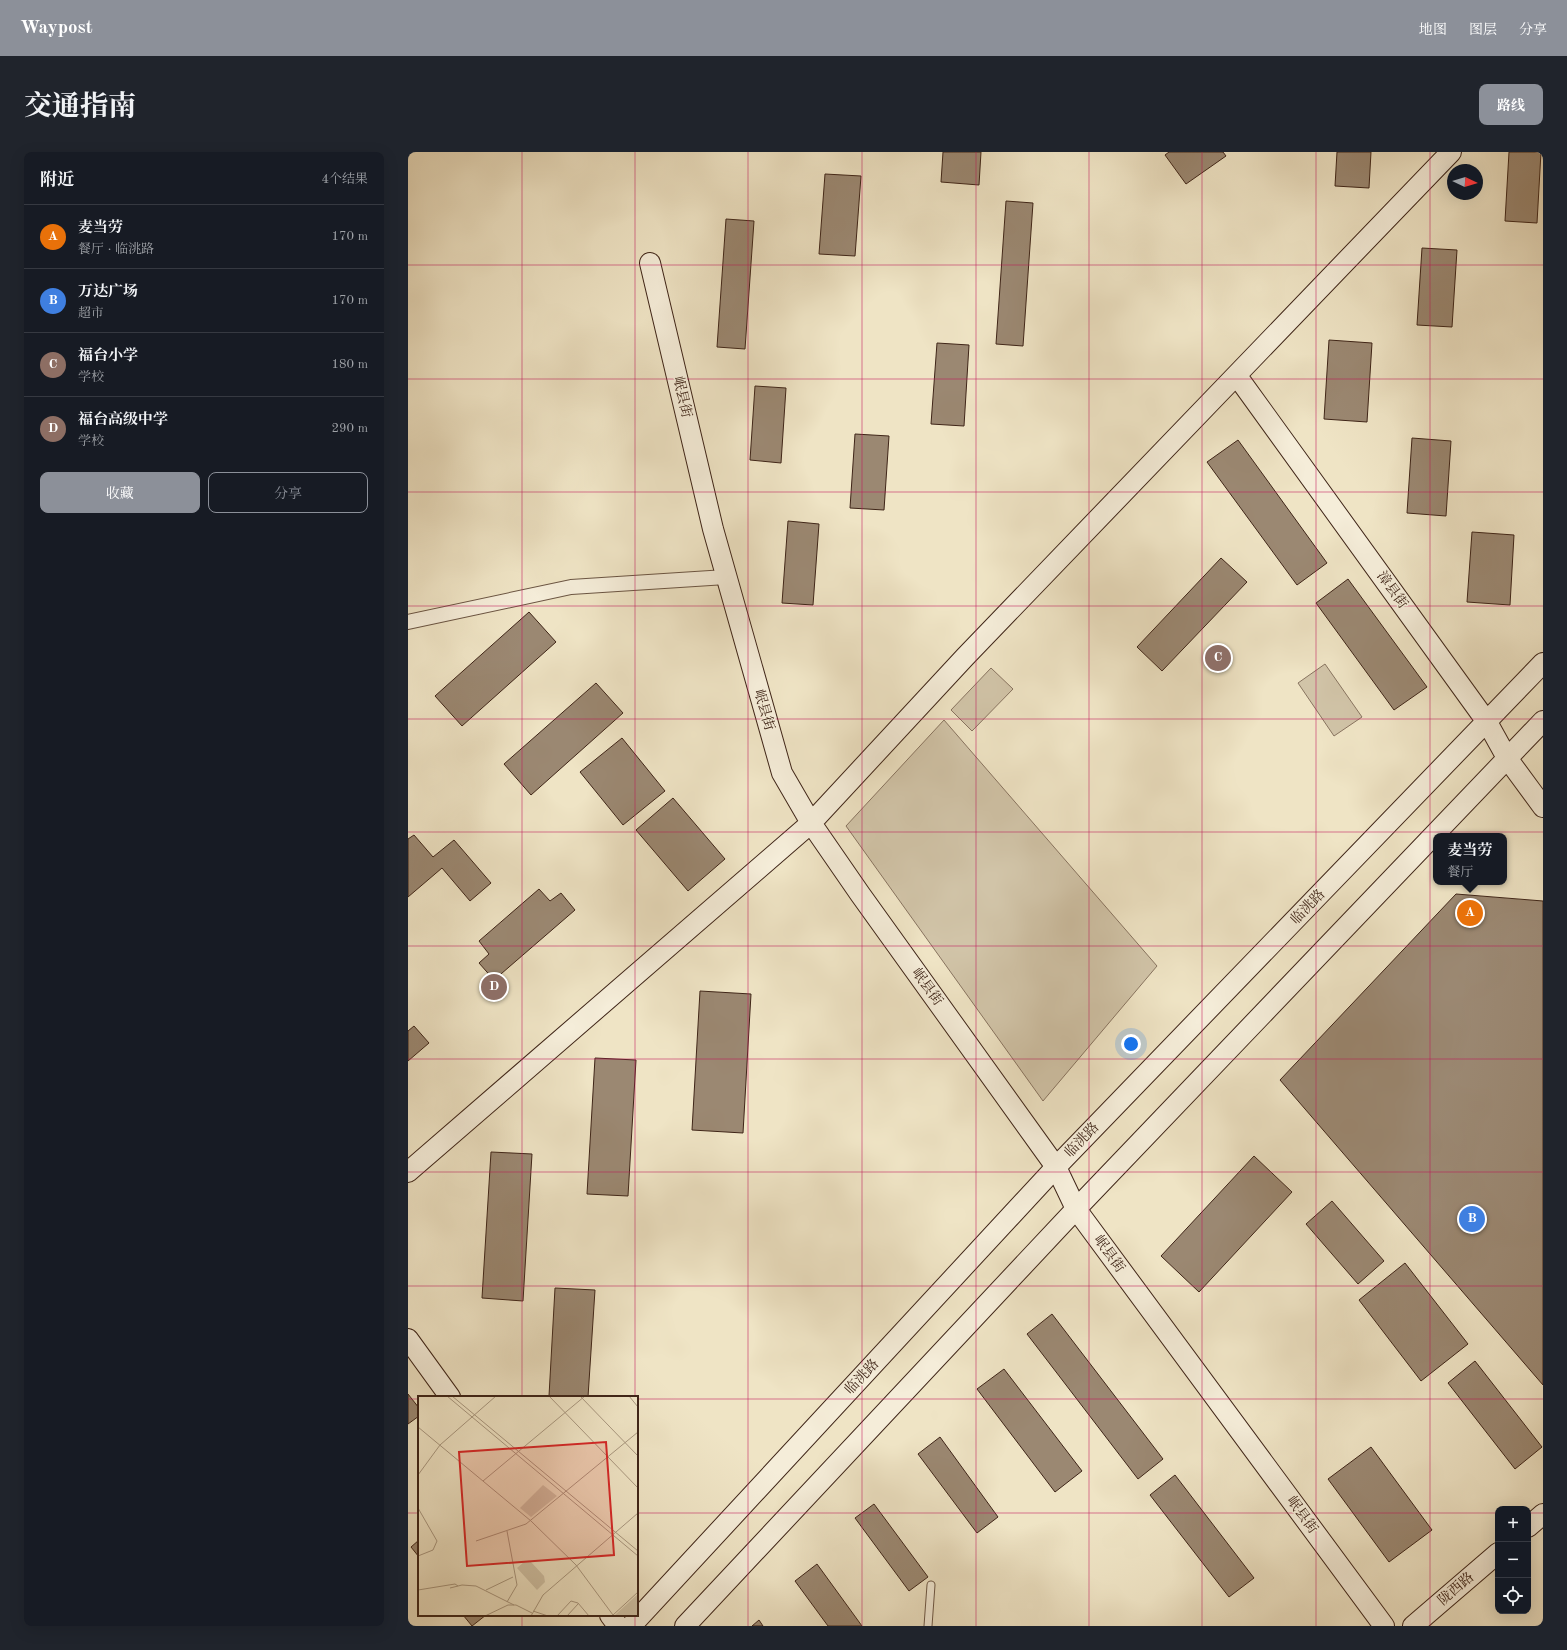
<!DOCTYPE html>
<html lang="zh">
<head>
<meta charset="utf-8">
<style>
  :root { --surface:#171b24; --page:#20242c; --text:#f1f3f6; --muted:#9ea1a6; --line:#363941; --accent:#8c9099 }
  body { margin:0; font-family:"Old Standard TT","Noto Serif SC",serif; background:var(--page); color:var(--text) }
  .controls { position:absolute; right:12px; bottom:12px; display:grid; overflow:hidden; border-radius:8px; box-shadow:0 4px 16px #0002 }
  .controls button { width:36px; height:36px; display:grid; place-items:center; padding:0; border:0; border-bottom:1px solid var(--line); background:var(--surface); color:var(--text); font:20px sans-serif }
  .compass { position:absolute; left:1039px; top:12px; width:36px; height:36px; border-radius:50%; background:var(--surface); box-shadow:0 4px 16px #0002; rotate:94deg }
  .you { position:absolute; left:723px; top:892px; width:14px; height:14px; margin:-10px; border:3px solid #fff; border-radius:50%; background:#1a73e8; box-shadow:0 0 0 6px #1a73e833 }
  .badge { display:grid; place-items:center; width:26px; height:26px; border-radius:50%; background:var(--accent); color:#fff; font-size:13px; font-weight:700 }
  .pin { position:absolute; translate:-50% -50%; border:2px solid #fff; box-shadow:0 1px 4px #0006 }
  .popup { position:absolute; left:1025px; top:681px; width:74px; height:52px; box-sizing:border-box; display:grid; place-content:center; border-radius:8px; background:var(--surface); filter:drop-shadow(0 1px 3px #0005); font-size:13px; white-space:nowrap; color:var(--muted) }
  .popup b { font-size:15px; color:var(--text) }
  .popup::after { content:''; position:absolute; left:50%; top:100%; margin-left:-8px; border:8px solid transparent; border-top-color:var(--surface) }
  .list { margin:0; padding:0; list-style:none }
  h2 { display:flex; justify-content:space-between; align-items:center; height:52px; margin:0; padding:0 16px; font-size:17px }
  h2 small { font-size:13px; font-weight:400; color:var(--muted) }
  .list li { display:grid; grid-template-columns:26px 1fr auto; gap:12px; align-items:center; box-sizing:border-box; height:64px; padding:0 16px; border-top:1px solid var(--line) }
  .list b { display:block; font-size:15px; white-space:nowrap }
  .list p { margin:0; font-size:13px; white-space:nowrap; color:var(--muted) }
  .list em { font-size:13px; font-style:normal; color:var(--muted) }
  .actions { display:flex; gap:8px; padding:12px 16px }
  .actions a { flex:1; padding:9px 0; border:1px solid var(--accent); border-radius:8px; text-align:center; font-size:14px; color:var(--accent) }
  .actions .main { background:var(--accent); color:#fff }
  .icon { flex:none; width:22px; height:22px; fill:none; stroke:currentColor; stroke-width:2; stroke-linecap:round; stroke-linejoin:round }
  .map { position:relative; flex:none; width:1135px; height:1474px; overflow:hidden; border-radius:8px }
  header { display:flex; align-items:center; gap:24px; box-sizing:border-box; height:56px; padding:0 20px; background:var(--accent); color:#fff }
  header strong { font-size:19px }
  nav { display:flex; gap:22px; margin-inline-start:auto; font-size:14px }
  .intro { display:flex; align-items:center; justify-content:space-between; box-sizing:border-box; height:96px; padding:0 24px }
  h1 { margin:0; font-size:28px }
  .button { padding:10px 18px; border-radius:8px; background:var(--accent); color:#fff; font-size:14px; font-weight:700 }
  main { display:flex; gap:24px; padding:0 24px }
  aside { flex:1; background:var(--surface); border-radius:8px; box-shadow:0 4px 16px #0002 }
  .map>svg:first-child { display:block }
</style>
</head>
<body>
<header>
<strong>Waypost</strong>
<nav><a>地图</a><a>图层</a><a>分享</a></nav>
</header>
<div class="intro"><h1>交通指南</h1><a class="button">路线</a></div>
<main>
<aside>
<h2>附近<small>4个结果</small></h2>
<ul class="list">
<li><span class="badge" style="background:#e8710a">A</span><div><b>麦当劳</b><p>餐厅 · 临洮路</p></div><em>170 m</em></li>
<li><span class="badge" style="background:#3f7fe0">B</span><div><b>万达广场</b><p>超市</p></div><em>170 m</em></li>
<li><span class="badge" style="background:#8d6e63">C</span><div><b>福台小学</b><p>学校</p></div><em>180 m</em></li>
<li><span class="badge" style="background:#8d6e63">D</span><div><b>福台高级中学</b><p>学校</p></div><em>290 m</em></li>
</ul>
<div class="actions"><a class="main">收藏</a><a>分享</a></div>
</aside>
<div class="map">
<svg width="1135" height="1474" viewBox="0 0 1135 1474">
  <rect width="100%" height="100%" fill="#efe4c5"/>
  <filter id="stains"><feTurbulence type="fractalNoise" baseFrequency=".005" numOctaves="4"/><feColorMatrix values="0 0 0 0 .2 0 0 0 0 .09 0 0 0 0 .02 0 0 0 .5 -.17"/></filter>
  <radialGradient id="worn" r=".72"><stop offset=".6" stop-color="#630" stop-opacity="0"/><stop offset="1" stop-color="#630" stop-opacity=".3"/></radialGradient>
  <!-- park -->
  <path fill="#d1c4a8" stroke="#887460" d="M 917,512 L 954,565 L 926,584 L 890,531 Z
    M 583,516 L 605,537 L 564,579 L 543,558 Z
    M 536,568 L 749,814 L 635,949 L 438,674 Z"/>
  <!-- building -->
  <path fill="#9b8872" stroke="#3f2518" d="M 535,0 L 573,0 L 571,33 L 533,30 Z
    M 761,0 L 815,0 L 818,4 L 778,32 L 757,3 Z
    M 929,0 L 963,0 L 961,36 L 927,34 Z
    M 1101,0 L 1133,0 L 1129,71 L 1097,69 Z
    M 417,22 L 453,24 L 447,104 L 411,102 Z
    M 598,49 L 625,51 L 615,194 L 588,192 Z
    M 318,67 L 346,69 L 337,197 L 309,195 Z
    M 1014,96 L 1049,98 L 1044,175 L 1009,173 Z
    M 921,188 L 964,191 L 959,270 L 916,267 Z
    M 529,191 L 561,193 L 556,274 L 523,272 Z
    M 347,234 L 378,236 L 373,311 L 342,308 Z
    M 447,282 L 481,284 L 476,358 L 442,356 Z
    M 1004,286 L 1043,289 L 1038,364 L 999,361 Z
    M 830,288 L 919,411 L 889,433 L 799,310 Z
    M 380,369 L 411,372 L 405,453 L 374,451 Z
    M 1064,380 L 1106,383 L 1102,453 L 1059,450 Z
    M 813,406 L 839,430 L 754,519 L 729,495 Z
    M 940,427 L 1019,535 L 986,558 L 908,451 Z
    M 121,460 L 148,490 L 54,574 L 27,544 Z
    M 188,531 L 215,561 L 123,643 L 96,612 Z
    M 214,586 L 257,639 L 215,673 L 172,620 Z
    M 265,646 L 317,707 L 280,739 L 228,678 Z
    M 6,683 L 25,705 L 46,688 L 83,731 L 62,749 L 34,716 L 0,745 L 0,687 Z
    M 131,737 L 142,749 L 153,741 L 167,758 L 86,828 L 71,811 L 81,802 L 71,789 Z
    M 1048,742 L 1135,749 L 1135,1233 L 872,928 Z
    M 292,839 L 343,842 L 335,981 L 284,978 Z
    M 6,874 L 21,891 L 0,909 L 0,879 Z
    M 187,906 L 228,908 L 220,1044 L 179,1042 Z
    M 83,1000 L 124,1002 L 115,1149 L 74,1146 Z
    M 846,1004 L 884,1040 L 791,1140 L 753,1104 Z
    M 924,1049 L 976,1109 L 950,1132 L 898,1072 Z
    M 997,1111 L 1060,1192 L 1013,1229 L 951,1148 Z
    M 147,1136 L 187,1138 L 180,1245 L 141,1244 Z
    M 644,1162 L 755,1307 L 730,1327 L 619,1182 Z
    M 1067,1209 L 1134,1295 L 1107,1317 L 1040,1231 Z
    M 596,1217 L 674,1319 L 647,1340 L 569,1237 Z
    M 0,1242 L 11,1256 L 11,1264 L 0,1272 Z
    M 532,1285 L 590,1365 L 569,1381 L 510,1302 Z
    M 963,1295 L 1024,1378 L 981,1410 L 920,1327 Z
    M 767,1323 L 846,1426 L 821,1445 L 742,1343 Z
    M 466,1352 L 520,1425 L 501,1439 L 447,1366 Z
    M 11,1388 L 11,1405 L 3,1395 Z
    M 409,1412 L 454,1474 L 420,1474 L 387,1429 Z
    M 55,1463 L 78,1463 L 64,1474 Z
    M 351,1468 L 355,1474 L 344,1474 Z"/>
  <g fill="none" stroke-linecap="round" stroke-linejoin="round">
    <!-- lane casing -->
    <g stroke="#6b5543" stroke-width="9">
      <path id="lane" d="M 520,1474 L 523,1433"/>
    </g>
    <!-- street casing -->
    <g stroke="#6b5543" stroke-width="16">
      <path id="street" d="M 0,470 L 163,435 L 318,425"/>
    </g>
    <!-- secondary casing -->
    <g stroke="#3f2518" stroke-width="22">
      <path id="secondary" d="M 242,111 L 305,377 L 374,621 L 403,671 L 452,742 L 648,1015 L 668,1057 L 976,1474
        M 829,224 L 1079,570 L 1099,606 L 1135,655
        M 0,1020 L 403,671 L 557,505 L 1043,0
        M 0,1187 L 42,1245
        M 1120,1375 L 1135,1362
        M 202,1463 L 210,1474
        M 223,1474 L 648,1015 L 1135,511
        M 277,1474 L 668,1057 L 1135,569
        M 1005,1474 L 1090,1401"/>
    </g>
    <!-- lane -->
    <use href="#lane" stroke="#f5edd9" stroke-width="7"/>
    <!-- street -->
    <use href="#street" stroke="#f5edd9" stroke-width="14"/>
    <!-- secondary -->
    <use href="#secondary" stroke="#f5edd9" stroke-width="20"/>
  </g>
  <!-- grid -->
  <path fill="none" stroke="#c2185b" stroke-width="1" stroke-opacity="0.55" d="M 114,0 L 114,1245M 227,0 L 227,1245M 340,0 L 340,1474M 454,0 L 454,1474M 568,0 L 568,1474M 681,0 L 681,1474M 794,0 L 794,1474M 908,0 L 908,1474M 1022,0 L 1022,1474M 0,113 L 1135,113M 0,227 L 1135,227M 0,340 L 1135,340M 0,454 L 1135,454M 0,567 L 1135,567M 0,680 L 1135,680M 0,794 L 1135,794M 0,907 L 1135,907M 0,1020 L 1135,1020M 0,1134 L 1135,1134M 0,1247 L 11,1247M 229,1247 L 1135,1247M 0,1361 L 11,1361M 229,1361 L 1090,1361M 1120,1361 L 1135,1361M 114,1463 L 114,1474M 227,1463 L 227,1474"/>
  <g text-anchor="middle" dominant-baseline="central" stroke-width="3" stroke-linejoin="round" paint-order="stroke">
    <!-- street labels -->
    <g font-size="14" fill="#3f2518" stroke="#f5edd9">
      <text transform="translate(274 245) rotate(77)">岷县街</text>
      <text transform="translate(984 438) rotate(54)">漳县街</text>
      <text transform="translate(356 558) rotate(74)">岷县街</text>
      <text transform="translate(900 755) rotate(-46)">临洮路</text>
      <text transform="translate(519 835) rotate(54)">岷县街</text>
      <text transform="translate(674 988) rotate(-46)">临洮路</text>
      <text transform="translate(701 1102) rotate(54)">岷县街</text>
      <text transform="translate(454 1225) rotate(-47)">临洮路</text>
      <text transform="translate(894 1363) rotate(54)">岷县街</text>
      <text transform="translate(1048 1437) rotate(-41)">陇西路</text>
    </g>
  </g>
  <!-- overview -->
  <g transform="translate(10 1244)">
    <rect width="220" height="220" fill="#efe4c5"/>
    <path d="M 125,89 L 139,100 L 113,121 L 102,112 ZM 106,166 L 113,166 L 126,180 L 127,186 L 119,194 L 99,172 ZM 220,198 L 220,220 L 196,220 L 198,218 Z" fill="#d1c4a8"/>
    <path fill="none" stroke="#a99880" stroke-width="1" d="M 29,0 L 220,160M 34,0 L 220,155M 131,0 L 220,92M 162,0 L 220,60M 211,0 L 220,11M 0,31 L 113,125 L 158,169 L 195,219M 0,79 L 22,49 L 78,0M 65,85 L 167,0M 0,112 L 19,145 L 15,154 L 0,160M 58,145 L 108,128 L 220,36M 32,192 L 44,189 L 58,190 L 96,209M 0,194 L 37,188 L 40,190M 68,194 L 95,181M 89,206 L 99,189 L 89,135M 115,215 L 130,220M 195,219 L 220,196M 67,220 L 90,209 L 98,209 L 114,217M 113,220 L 125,199 L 220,117M 139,220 L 153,205 L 160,207 L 171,220M 149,220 L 160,208"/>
    <path fill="#d62828" fill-opacity="0.15" stroke="#d62828" stroke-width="2" d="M 188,46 L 196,159 L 49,170 L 41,56 Z"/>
    <rect width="220" height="220" fill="none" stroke="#3f2518" stroke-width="2"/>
  </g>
  <rect width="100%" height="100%" filter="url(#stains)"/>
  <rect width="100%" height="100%" fill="url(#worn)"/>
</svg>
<div class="controls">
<button>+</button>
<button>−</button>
<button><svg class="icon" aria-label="locate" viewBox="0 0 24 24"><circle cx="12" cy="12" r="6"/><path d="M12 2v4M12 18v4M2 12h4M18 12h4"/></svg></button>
</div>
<svg class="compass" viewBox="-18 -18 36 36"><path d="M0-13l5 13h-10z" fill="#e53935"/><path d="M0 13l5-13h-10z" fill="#9ea1a6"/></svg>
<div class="you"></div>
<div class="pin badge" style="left:1062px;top:761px;background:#e8710a">A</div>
<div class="popup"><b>麦当劳</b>餐厅</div>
<div class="pin badge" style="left:1064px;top:1067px;background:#3f7fe0">B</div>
<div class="pin badge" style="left:810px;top:506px;background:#8d6e63">C</div>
<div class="pin badge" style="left:86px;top:835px;background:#8d6e63">D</div>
</div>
</main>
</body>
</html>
